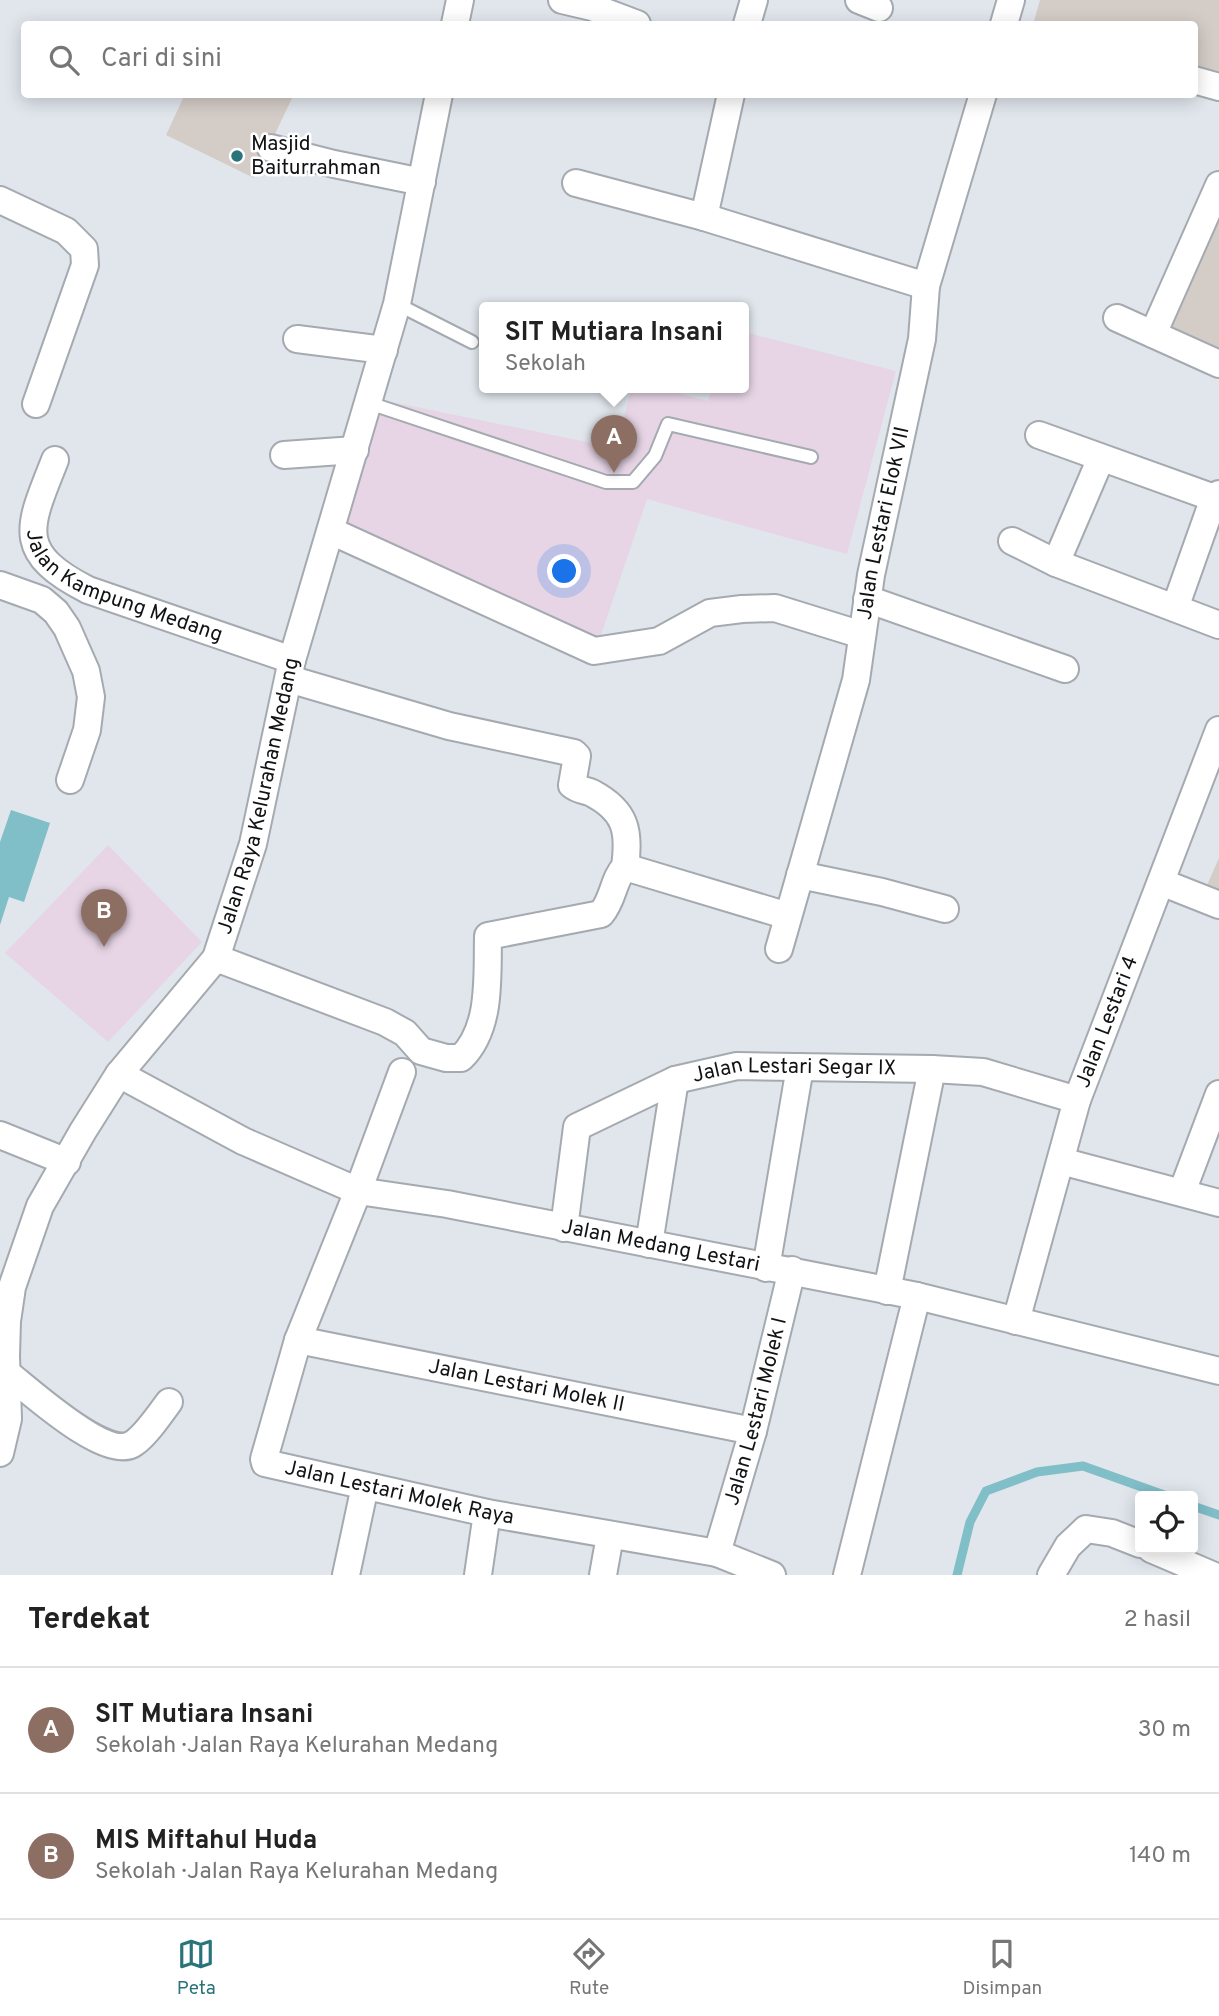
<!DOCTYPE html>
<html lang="id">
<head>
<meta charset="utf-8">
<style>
  :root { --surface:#fff; --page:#f2f2f2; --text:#222; --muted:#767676; --line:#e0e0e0; --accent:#29737a }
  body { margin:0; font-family:Overpass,sans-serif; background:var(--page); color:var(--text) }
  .controls { position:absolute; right:21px; bottom:21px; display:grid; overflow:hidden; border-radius:7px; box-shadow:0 4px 18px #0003 }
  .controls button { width:63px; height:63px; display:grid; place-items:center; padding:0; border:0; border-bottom:2px solid var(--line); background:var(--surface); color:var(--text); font:35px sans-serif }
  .you { position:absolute; left:565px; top:572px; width:24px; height:24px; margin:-18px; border:5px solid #fff; border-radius:50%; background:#1a73e8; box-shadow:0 0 0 10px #1a73e833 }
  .badge { display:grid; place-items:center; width:46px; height:46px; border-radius:50%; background:var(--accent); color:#fff; font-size:23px; font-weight:700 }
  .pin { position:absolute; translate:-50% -58px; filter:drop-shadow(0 2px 4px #0008) }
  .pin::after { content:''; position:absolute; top:37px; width:24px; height:21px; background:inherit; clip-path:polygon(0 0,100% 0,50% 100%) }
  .popup { position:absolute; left:479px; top:302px; width:270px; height:91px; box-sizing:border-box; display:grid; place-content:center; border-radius:7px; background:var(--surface); filter:drop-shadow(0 2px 5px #0005); font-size:23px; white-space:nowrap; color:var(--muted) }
  .popup b { font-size:26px; color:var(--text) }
  .popup::after { content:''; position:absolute; left:50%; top:100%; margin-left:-14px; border:14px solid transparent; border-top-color:var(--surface) }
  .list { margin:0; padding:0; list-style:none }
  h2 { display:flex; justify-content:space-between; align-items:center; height:91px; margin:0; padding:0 28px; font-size:30px }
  h2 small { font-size:23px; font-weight:400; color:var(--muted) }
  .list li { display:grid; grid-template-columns:46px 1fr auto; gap:21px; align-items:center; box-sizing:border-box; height:126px; padding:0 28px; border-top:2px solid var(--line) }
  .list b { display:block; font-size:26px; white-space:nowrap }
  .list p { margin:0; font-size:23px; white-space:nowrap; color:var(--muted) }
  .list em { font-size:23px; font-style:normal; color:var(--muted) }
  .icon { flex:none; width:38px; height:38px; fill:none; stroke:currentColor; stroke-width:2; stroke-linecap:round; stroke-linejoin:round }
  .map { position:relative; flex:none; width:1219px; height:1575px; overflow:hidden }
  .search { position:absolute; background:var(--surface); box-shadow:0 4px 18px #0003; left:21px; right:21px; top:21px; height:77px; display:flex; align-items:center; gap:18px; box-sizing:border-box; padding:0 24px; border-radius:7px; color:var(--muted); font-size:26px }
  .sheet { height:343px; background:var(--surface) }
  nav { display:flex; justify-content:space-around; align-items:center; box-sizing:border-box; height:98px; border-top:2px solid var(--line); background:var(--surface); font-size:19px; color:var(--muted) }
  nav a { display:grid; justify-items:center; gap:4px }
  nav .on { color:var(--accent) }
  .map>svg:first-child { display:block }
</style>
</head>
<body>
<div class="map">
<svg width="1219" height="1575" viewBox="0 0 1219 1575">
  <rect width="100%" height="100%" fill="#e0e6ec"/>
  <!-- education -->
  <path fill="#e7d5e6" d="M 744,332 L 896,371 L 847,554 L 647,499 L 597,647 L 337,546 L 382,400 L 616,448 L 632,387 L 654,387 L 708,401 L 712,387 L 744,387 Z
    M 108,845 L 202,942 L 108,1042 L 5,953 Z"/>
  <!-- water -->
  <path fill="#80bec8" d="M 11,810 L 50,823 L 24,902 L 9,897 L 0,925 L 0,842 Z"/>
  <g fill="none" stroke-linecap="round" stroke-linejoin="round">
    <!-- stream -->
    <path stroke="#80bec8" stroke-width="9" d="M 1193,1506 L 1219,1515
      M 957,1575 L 970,1522 L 986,1491 L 1037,1472 L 1083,1466 L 1167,1496"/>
  </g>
  <!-- building -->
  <path fill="#d4ccc7" d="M 1040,0 L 1219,0 L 1219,74 L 1194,67 L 1194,24 L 1046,24 L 1034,21 Z
    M 185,94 L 294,94 L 254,178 L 166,135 Z
    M 1219,201 L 1219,354 L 1163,329 Z
    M 1219,858 L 1219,899 L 1204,892 Z"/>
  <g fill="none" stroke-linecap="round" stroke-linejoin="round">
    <!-- service casing -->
    <g stroke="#a4aab0" stroke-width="16">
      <path id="service" d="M 397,304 L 472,342
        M 369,403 L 606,482 L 633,482 L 655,456 L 668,424 L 811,457"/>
    </g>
    <!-- minor casing -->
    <g stroke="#a4aab0" stroke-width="30">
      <g id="minor">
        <path d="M 562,0 L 592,7 L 637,24"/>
        <path d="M 859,0 L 879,8"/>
        <path d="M 455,24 L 460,0"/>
        <path d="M 747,24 L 754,0"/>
        <path d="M 1004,24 L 1011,0"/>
        <path d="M 1194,80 L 1219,87"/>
        <path d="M 271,148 L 334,164 L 422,182"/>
        <path d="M 576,183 L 704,217 L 926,286"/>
        <path d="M 0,200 L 66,231 L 84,249 L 85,265 L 36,404"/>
        <path d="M 704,217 L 731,94"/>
        <path d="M 1117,318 L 1219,364"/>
        <path d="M 1153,334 L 1219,185"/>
        <path d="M 297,339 L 384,350"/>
        <path d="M 1039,435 L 1214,498"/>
        <path d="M 284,455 L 355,450"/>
        <path id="s1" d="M 55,460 C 29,526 13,552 88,590 L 292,660"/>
        <path d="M 331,531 L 594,651 L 659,641 L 710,613 L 742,609 L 775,608 L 862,635"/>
        <path d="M 1012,541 L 1056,563 L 1219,625"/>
        <path d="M 1056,563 L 1101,458"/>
        <path d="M 0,585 L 42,600 L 56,612 L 67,628 L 86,671 L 91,697 L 87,730 L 70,780"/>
        <path d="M 867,599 L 1065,669"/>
        <path d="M 1175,608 L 1214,498 L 1219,494"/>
        <path d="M 289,679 L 449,726 L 574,753 L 577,756 L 572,785 C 578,790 585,790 592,793 C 626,811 630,831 625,867"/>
        <path d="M 800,875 L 882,892 L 945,909"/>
        <path d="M 1161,882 L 1219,905"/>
        <path id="s2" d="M 779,949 L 856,680 L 871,575 L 922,339 L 926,286 L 983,94"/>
        <path d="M 216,958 L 385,1022 L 405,1033 L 421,1051 L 446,1058 L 461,1058 C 492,1028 487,976 488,936 L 601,914 C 614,899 613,879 625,867 L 788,916"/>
        <path id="s3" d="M 402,1072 L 358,1191 L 298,1340 L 264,1459 L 265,1463 L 487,1513 L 717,1553 L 772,1575"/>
        <path id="s4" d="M 119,1074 L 243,1141 L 358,1191 L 447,1204 L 917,1296 L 1219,1371"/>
        <path d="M 0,1135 L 67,1162"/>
        <path d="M 1061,1161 L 1219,1203"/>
        <path d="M 1182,1192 L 1219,1094"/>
        <path id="s5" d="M 564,1228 L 577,1127 L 675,1080 L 737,1066 L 932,1069 L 983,1072 L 1077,1100"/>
        <path d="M 649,1244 L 675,1080"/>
        <path d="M 766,1268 L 800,1067"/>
        <path d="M 887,1291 L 932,1069"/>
        <path id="s6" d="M 1016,1321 L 1077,1100 L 1219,730"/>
        <path id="s7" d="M 298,1340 L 753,1431"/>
        <path d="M 7,1373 C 29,1390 108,1463 134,1443 C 146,1435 160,1414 169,1402"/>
        <path id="s8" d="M 0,1453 L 8,1419 L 6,1356 L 7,1321 L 12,1287 L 40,1206 L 83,1131 L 119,1074 L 216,958 L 253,844 L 292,660 L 397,304 L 439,94"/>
        <path d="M 1151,1549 L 1212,1575"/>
        <path id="s9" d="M 717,1553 L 753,1431 L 792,1270"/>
        <path d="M 346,1575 L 365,1486"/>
        <path d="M 478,1575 L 487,1513"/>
        <path d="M 603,1575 L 610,1536"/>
        <path d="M 847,1575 L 917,1296"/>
        <path d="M 1051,1575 L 1068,1546 L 1086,1529 L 1112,1533 L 1140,1544"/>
      </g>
    </g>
    <!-- service -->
    <use href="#service" stroke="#fff" stroke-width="12"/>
    <!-- minor -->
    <use href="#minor" stroke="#fff" stroke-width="26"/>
  </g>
  <!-- markers -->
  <circle fill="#29737a" stroke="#fff" stroke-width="2.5" cx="237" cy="156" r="7"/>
  <g text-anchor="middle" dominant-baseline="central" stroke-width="5" stroke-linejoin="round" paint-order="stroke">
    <!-- poi labels -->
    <g font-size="21" fill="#101214" stroke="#fff" text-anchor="start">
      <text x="251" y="144">Masjid<tspan x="251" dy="24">Baiturrahman</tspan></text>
    </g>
    <!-- street labels -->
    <g font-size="21" fill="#101214" stroke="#fff">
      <text stroke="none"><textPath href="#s2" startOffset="439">Jalan Lestari Elok VII</textPath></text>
      <text stroke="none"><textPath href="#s1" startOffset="187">Jalan Kampung Medang</textPath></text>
      <text stroke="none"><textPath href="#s8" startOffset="726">Jalan Raya Kelurahan Medang</textPath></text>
      <text stroke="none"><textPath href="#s6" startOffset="313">Jalan Lestari 4</textPath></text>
      <text stroke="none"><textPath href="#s5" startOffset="331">Jalan Lestari Segar IX</textPath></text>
      <text stroke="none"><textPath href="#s4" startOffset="574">Jalan Medang Lestari</textPath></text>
      <text stroke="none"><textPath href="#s7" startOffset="233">Jalan Lestari Molek II</textPath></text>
      <text stroke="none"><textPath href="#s9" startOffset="147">Jalan Lestari Molek I</textPath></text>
      <text stroke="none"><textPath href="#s3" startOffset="553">Jalan Lestari Molek Raya</textPath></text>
    </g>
  </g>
</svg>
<div class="controls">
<button><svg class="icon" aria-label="locate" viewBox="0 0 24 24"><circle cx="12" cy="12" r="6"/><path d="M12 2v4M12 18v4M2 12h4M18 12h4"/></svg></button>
</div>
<div class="you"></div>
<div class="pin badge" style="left:614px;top:473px;background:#8d6e63">A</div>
<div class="popup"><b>SIT Mutiara Insani</b>Sekolah</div>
<div class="pin badge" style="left:104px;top:947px;background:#8d6e63">B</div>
<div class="search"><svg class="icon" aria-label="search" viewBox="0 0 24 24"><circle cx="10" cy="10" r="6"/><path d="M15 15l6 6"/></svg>Cari di sini</div>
</div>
<section class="sheet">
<h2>Terdekat<small>2 hasil</small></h2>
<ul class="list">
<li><span class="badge" style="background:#8d6e63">A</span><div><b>SIT Mutiara Insani</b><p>Sekolah · Jalan Raya Kelurahan Medang</p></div><em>30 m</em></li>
<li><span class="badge" style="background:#8d6e63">B</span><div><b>MIS Miftahul Huda</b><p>Sekolah · Jalan Raya Kelurahan Medang</p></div><em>140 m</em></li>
</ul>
</section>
<nav>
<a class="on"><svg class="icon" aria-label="map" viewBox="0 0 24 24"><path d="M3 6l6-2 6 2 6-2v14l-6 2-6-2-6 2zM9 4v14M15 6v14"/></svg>Peta</a>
<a><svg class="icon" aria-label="directions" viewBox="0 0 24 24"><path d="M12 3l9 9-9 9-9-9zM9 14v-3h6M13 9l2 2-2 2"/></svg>Rute</a>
<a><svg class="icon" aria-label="saved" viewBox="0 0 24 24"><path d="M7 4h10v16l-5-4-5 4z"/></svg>Disimpan</a>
</nav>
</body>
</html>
